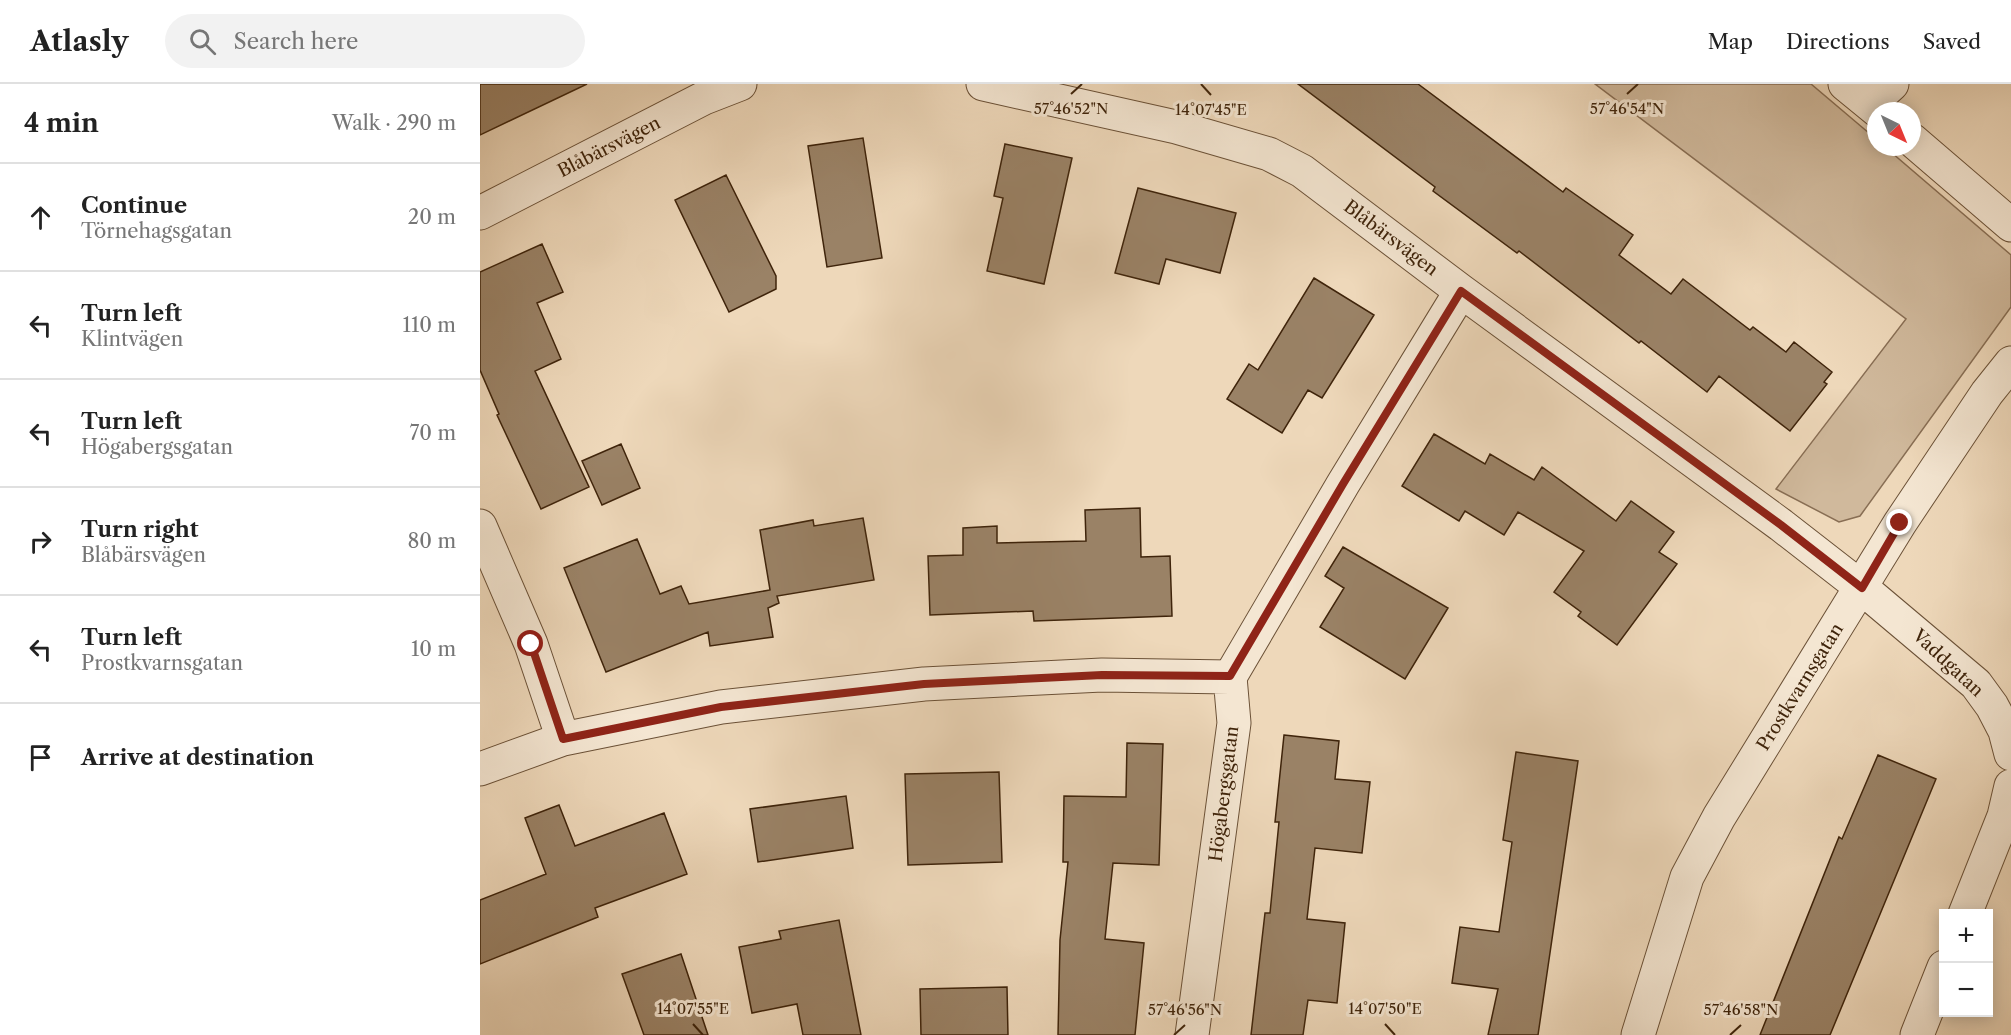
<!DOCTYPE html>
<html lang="en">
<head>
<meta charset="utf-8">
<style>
  :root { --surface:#fff; --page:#f2f2f2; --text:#222; --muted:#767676; --line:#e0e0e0 }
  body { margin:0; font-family:"Libre Caslon Text",serif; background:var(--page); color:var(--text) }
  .controls { position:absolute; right:18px; bottom:18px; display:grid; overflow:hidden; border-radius:0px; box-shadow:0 3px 15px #0003 }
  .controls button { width:54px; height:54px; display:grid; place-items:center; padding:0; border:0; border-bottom:2px solid var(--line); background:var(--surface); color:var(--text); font:30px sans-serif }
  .compass { position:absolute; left:1387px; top:18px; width:54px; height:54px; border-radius:50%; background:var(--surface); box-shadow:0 3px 15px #0003; rotate:137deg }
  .stop { position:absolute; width:18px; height:18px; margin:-14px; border:4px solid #8f2418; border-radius:50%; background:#fff }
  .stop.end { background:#8f2418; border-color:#fff; box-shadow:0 2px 6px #0008 }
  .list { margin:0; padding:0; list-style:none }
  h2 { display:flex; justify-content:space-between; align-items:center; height:78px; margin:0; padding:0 24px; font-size:26px }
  h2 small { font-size:20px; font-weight:400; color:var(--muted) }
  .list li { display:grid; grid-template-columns:39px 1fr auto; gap:18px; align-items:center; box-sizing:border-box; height:108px; padding:0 24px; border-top:2px solid var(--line) }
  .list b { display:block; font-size:22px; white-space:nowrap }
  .list p { margin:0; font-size:20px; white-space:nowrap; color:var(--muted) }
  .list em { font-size:20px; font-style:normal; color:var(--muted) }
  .icon { flex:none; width:33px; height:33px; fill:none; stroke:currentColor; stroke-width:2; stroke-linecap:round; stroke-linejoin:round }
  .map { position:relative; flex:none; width:1531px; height:951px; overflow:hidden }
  header { display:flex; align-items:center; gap:36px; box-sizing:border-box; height:84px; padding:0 30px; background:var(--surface); border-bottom:2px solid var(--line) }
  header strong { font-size:28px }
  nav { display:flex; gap:33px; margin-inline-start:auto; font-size:21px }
  .search { width:420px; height:54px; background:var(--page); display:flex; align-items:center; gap:15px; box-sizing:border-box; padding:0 21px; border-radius:33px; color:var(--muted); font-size:22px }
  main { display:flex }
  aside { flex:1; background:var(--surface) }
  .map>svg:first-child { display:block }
</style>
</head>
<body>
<header>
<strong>Atlasly</strong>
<div class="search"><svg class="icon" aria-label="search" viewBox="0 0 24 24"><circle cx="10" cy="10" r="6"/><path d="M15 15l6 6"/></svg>Search here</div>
<nav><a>Map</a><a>Directions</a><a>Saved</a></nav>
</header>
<main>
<aside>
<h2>4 min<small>Walk · 290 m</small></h2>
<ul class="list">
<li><svg class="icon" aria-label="ahead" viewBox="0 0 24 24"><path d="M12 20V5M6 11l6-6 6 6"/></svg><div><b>Continue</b><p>Törnehagsgatan</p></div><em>20 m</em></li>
<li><svg class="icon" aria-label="left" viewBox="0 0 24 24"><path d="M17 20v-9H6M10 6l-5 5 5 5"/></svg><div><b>Turn left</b><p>Klintvägen</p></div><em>110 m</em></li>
<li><svg class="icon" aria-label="left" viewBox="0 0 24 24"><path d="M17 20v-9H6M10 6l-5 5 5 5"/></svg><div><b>Turn left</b><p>Högabergsgatan</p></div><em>70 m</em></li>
<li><svg class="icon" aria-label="right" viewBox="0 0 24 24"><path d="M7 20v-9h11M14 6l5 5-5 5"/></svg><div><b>Turn right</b><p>Blåbärsvägen</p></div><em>80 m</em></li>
<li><svg class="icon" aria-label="left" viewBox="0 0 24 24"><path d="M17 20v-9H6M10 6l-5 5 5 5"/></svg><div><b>Turn left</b><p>Prostkvarnsgatan</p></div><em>10 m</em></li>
<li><svg class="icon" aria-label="arrive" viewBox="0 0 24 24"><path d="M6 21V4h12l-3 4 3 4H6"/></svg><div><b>Arrive at destination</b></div></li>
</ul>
</aside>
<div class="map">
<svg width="1531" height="951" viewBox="0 0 1531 951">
  <rect width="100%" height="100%" fill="#eed8ba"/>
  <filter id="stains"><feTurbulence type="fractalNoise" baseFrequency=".00333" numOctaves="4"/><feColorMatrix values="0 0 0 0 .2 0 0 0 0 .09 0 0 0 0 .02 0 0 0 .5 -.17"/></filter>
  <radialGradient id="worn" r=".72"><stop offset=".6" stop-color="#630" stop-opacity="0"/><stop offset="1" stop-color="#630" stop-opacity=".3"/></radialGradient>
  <!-- green -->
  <path fill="#d0b99c" stroke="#886e54" stroke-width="1.5" d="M 1115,0 L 1331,0 L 1396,55 L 1396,63 L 1405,63 L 1531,171 L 1531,223 L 1380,432 L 1359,438 L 1296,405 L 1426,235 Z"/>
  <!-- building -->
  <path fill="#9a8266" stroke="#3f240b" stroke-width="1.5" d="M 0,0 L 107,0 L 0,51 Z
    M 818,0 L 938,0 L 1083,108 L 1086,104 L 1153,151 L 1139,171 L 1191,210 L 1203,195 L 1270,246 L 1273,243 L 1306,268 L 1314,258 L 1352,288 L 1344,298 L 1347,300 L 1310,347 L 1239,292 L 1227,308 L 1161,257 L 1159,259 L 1039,167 L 1037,169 L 953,107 L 955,103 Z
    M 383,54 L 402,174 L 347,183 L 328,62 Z
    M 525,60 L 592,74 L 564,200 L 507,187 L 523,114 L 514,112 Z
    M 246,91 L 296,192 L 296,205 L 249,228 L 195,116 Z
    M 658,104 L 756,129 L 740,189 L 686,175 L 679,200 L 635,189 Z
    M 62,160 L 83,208 L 57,219 L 81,275 L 55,287 L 109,403 L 61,425 L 17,331 L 19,330 L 0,286 L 0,188 Z
    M 834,194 L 894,231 L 842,314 L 828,306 L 802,349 L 747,315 L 769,280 L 778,286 Z
    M 954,350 L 1005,380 L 1010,370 L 1054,396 L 1062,383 L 1136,437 L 1151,417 L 1194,448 L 1179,468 L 1197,480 L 1137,561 L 1098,532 L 1101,528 L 1074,508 L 1104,467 L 1038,428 L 1024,451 L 985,427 L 979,437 L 922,402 Z
    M 141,360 L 160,404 L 122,421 L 102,377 Z
    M 660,424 L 661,473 L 690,472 L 692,532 L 554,537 L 553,527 L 450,531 L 448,472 L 483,471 L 483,444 L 517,442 L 517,459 L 606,457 L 605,426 Z
    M 383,434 L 394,496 L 297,512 L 299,519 L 288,524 L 293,553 L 230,562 L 228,548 L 126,588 L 84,484 L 157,455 L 180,510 L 201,502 L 209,520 L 290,506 L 280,446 L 333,436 L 334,442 Z
    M 863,463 L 968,524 L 925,595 L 840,543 L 864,504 L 845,492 Z
    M 804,651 L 859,657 L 855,695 L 890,698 L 882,769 L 835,764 L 827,835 L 865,839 L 857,919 L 828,916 L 823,951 L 771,951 L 785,829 L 790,829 L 799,738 L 795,738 Z
    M 647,659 L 683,660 L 679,781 L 633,779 L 625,855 L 664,859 L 655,951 L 578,951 L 580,856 L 588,778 L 583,778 L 584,712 L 646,713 Z
    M 1036,668 L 1098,677 L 1058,951 L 1008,951 L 1018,905 L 972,899 L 980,843 L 1019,848 L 1032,758 L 1023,756 Z
    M 1398,671 L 1456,695 L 1350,951 L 1280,951 L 1359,753 L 1362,755 Z
    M 519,688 L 522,778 L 428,781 L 425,690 Z
    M 366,712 L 373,764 L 278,778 L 270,725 Z
    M 79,721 L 95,762 L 184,729 L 207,790 L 115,824 L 118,833 L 0,880 L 0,816 L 66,790 L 45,734 Z
    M 359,836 L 381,951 L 323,951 L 317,920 L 272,929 L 259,863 L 301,855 L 299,847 Z
    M 201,870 L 228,951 L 164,951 L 142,890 Z
    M 527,903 L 528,951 L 441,951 L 440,905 Z"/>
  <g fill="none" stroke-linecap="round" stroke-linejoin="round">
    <!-- street casing -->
    <g stroke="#6b5137" stroke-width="35">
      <path id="street" d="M 503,0 L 696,43 L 789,70 L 822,87 L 981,207 L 1301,441 L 1382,504 L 1496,600 L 1512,622 L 1525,647 L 1531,670
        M 1365,0 L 1398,27
        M 1390,20 L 1412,0
        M 1432,56 L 1531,141
        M 0,129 L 224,14 L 260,0
        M 0,442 L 51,560 L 83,655
        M 0,685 L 83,655 L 241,623 L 444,600 L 622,591 L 750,593
        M 1485,830 L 1524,732 L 1531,702
        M 712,951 L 754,639 L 750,593 L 863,400 L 981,207
        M 1158,951 L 1207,793 L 1239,733 L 1420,439 L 1507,309 L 1531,279
        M 1437,951 L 1464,883"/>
    </g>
    <!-- street -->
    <use href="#street" stroke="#f4e6d2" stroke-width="33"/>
  </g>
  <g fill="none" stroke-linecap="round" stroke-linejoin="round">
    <!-- route -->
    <path stroke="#8f2418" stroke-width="8" d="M 51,560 L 83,655 L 241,623 L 444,600 L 622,591 L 750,592 L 863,400 L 981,207 L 1301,441 L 1382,504 L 1420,439"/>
  </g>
  <!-- ticks -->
  <path fill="none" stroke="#3f240b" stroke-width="2" d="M 721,0 L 731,11M 591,10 L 602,0M 1147,10 L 1158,0M 213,940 L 223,951M 905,940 L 915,951M 694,951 L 705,941M 1250,951 L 1261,941"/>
  <g text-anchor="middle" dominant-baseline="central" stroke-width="6" stroke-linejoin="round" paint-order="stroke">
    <!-- street labels -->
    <g font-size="18" fill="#3f240b" stroke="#f4e6d2">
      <text transform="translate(129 63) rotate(-27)">Blåbärsvägen</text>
      <text transform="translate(911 154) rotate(37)">Blåbärsvägen</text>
      <text transform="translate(1468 579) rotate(43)">Vaddgatan</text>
      <text transform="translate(1320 603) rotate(-58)">Prostkvarnsgatan</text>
      <text transform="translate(744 710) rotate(-83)">Högabergsgatan</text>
    </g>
  </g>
  <g font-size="15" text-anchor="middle" fill="#3f240b" stroke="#f4e6d2" stroke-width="6" stroke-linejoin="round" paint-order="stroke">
    <text x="591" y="30">57°46'52"N</text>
    <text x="1147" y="30">57°46'54"N</text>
    <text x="731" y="31">14°07'45"E</text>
    <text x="213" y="930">14°07'55"E</text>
    <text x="905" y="930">14°07'50"E</text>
    <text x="705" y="931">57°46'56"N</text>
    <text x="1261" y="931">57°46'58"N</text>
  </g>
  <rect width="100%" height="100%" filter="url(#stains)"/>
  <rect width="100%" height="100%" fill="url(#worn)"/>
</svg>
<div class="controls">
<button>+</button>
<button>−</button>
</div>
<svg class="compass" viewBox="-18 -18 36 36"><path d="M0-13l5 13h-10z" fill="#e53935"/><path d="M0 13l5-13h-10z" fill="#767676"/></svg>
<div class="stop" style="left:51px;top:560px"></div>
<div class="stop end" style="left:1420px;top:439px"></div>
</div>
</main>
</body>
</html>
